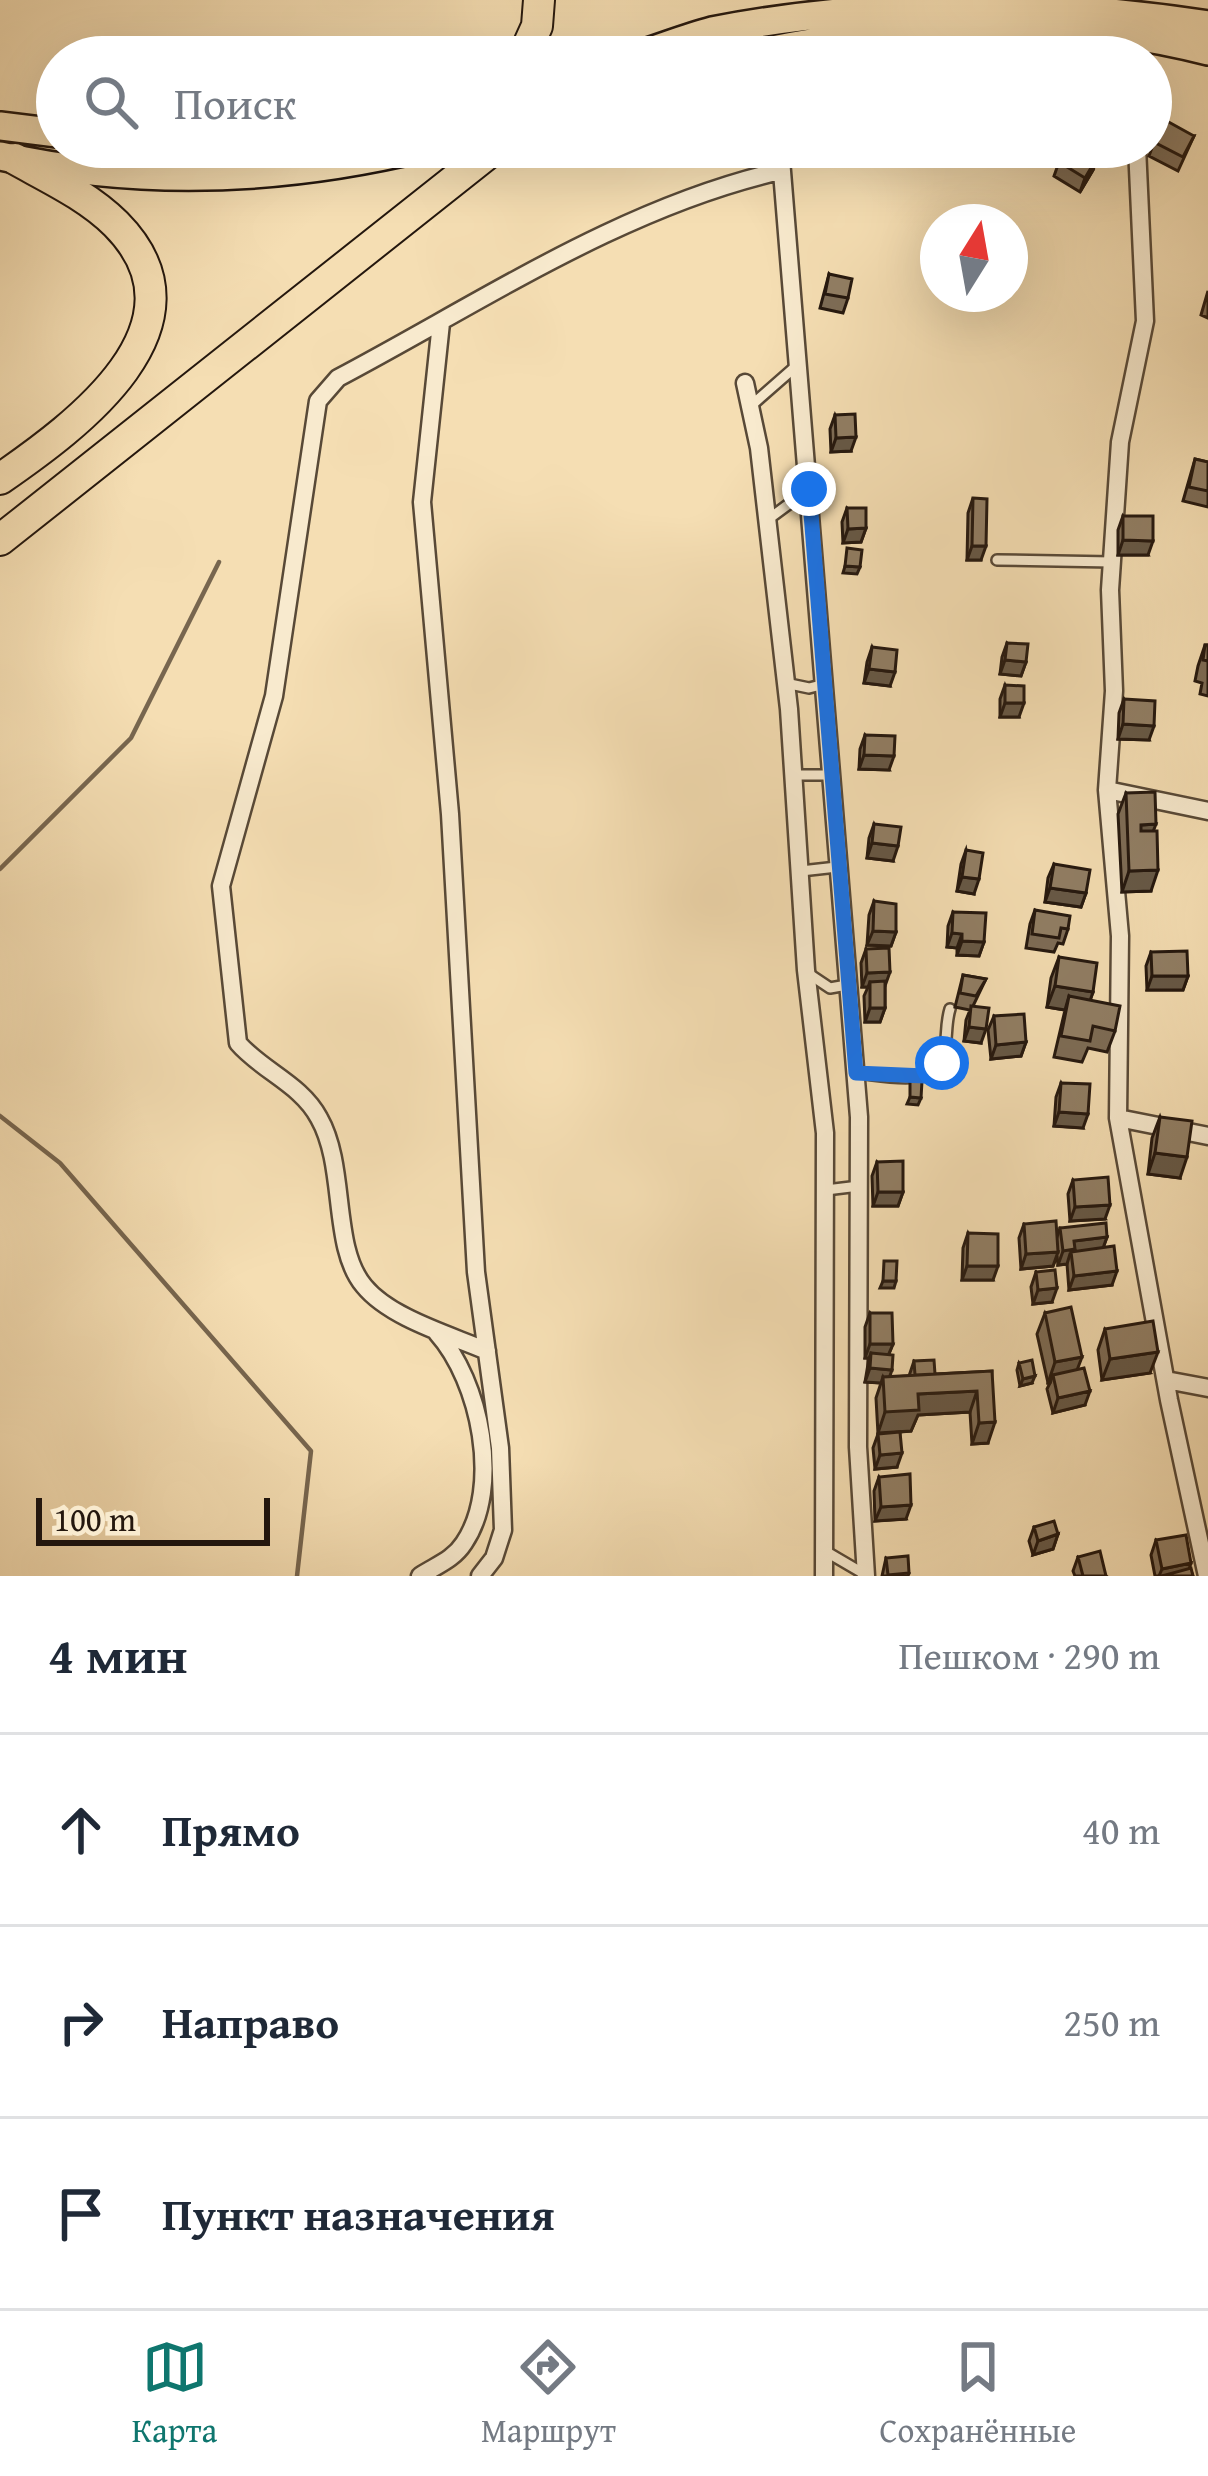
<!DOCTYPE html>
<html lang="ru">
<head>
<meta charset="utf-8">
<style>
  :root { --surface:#fff; --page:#f6f6f7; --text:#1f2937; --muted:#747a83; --line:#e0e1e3; --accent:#0f766e }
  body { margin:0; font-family:"Gentium Book Plus",serif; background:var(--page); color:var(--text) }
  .compass { position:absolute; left:920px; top:204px; width:108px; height:108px; border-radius:50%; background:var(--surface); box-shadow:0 12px 48px #0002; rotate:11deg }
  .scale { position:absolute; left:36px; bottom:30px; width:234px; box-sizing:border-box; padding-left:12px; border:6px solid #24170e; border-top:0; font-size:33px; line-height:42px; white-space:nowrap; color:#24170e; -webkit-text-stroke:9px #f8eace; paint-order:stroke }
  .stop { position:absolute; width:36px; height:36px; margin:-27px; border:9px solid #1a73e8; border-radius:50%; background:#fff }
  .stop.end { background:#1a73e8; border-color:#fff; box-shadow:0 3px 12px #0008 }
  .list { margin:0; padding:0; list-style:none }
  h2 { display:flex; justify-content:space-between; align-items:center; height:156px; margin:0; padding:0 48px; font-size:51px }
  h2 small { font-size:39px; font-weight:400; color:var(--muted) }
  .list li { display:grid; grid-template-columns:78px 1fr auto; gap:36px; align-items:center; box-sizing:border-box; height:192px; padding:0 48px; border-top:3px solid var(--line) }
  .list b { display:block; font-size:45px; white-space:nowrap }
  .list em { font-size:39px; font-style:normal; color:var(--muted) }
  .icon { flex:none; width:66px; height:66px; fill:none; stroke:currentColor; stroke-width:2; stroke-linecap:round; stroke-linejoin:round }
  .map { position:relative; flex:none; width:1208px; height:1576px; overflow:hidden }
  .search { position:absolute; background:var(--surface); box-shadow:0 12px 48px #0002; left:36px; right:36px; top:36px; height:132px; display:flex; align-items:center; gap:30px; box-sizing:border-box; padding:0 42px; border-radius:66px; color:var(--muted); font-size:45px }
  .sheet { height:732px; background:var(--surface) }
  nav { display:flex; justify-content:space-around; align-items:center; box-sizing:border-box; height:168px; border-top:3px solid var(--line); background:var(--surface); font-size:33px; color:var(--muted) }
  nav a { display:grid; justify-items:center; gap:6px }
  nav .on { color:var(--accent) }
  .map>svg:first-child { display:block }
</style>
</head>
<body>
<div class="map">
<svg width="1208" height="1576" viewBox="0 0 1208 1576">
  <rect width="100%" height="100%" fill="#f5deb3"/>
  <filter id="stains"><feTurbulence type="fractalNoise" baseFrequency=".00167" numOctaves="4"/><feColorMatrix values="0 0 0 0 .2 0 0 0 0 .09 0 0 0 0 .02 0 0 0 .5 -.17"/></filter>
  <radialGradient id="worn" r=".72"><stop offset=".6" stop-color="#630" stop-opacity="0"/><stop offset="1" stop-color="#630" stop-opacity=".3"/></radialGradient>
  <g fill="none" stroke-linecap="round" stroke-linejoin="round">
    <!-- stream -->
    <path stroke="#77664f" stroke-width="4.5" d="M 0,869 L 131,738 L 219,562
      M 0,1116 L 60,1163 L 311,1451 L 297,1576"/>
    <!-- lane casing -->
    <g stroke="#584937" stroke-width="14">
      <path id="lane" d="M 753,404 L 794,368
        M 766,521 L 809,489
        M 997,560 L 1112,562
        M 785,683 L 809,688 L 825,684
        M 793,775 L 830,775
        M 801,871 L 837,867
        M 809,974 L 830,988 L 847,985
        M 856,1073 C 881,1075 935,1089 943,1057 C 948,1040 945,1025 950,1009
        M 826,1190 L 859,1186
        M 825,1551 L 866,1575"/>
    </g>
    <!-- street casing -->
    <g stroke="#584937" stroke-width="21">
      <path id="street" d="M 780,147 L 859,1117 L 858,1447 L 866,1576
        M 1137,147 L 1145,321 L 1120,442 L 1110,590 L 1114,691 L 1107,790 L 1120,936 L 1118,1118 L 1169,1400 L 1207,1576
        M 441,323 L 422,502 L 450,814 L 476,1272 L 500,1448 L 503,1530 L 494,1558 L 480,1576
        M 745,383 L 759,448 L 789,709 L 806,970 L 825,1133 L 824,1576
        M 1107,790 L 1208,811
        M 1118,1118 L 1208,1136
        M 487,1351 C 450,1335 390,1318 364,1286 C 331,1247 347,1167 319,1118 C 301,1084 262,1071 238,1043 L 221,886 L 274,696 L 318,401 L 338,378 C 480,303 622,207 780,171
        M 1166,1380 L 1208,1388
        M 420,1576 C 437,1565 453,1560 464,1543 C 502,1487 480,1381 437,1333"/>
    </g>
    <!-- primary casing -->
    <g stroke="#24170e" stroke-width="32">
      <path id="primary" d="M 632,57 C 659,49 685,38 712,31 C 870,0 1049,0 1208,25
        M 739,57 C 894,23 1054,11 1208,51
        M 0,126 L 57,133
        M 0,156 C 141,187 285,181 425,147"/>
    </g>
    <!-- highway casing -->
    <g stroke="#24170e" stroke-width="34">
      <path id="highway" d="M 1026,0 L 1032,1
        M 523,57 L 537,26 L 539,0
        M 0,479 C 75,427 216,325 116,224 C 88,196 49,178 15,159
        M 0,540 L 496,147"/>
    </g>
    <!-- lane -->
    <use href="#lane" stroke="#f8eace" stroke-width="9"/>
    <!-- street -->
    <use href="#street" stroke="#f8eace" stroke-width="16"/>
    <!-- primary -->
    <use href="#primary" stroke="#f5deb3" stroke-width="27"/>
    <!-- highway -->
    <use href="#highway" stroke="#f5deb3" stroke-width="30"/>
  </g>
  <!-- wall -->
  <path fill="#7d6c56" stroke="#24170e" stroke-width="3" d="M 1194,136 L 1178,171 L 1149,156 L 1154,142 Z
    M 1059,162 L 1093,170 L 1080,192 L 1054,176 Z
    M 829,274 L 848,298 L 843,313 L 820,308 Z
    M 1208,291 L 1208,318 L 1201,315 Z
    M 835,415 L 851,451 L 831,452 L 830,429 Z
    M 1195,459 L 1208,462 L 1208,507 L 1183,501 Z
    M 973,498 L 981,560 L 967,560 L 968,513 Z
    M 847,508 L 866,528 L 861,542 L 843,543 L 842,522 Z
    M 1123,516 L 1148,555 L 1118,555 L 1118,530 Z
    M 1007,643 L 1026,662 L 1021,676 L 1000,674 L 1002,657 Z
    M 1205,645 L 1208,645 L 1208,696 L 1200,694 L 1202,683 L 1195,681 L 1198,666 Z
    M 872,647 L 890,686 L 864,683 L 867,662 Z
    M 1005,685 L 1019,717 L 1000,717 L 1000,699 Z
    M 1124,699 L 1149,740 L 1118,739 L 1119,713 Z
    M 865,735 L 889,770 L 859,769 L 860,749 Z
    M 1126,793 L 1154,831 L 1151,891 L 1122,892 L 1118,814 Z
    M 874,824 L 893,861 L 867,858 L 869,838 Z
    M 966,850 L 974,894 L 957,891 L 961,864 Z
    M 1054,864 L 1086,893 L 1081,907 L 1045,902 L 1048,878 Z
    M 874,901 L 896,932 L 891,946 L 867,945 L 869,915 Z
    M 1035,910 L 1068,929 L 1063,944 L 1058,943 L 1054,952 L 1026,948 L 1030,924 Z
    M 953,912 L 984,942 L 979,956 L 957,955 L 957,948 L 947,947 L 948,926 Z
    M 866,949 L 885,986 L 885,1008 L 880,1022 L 865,1022 L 864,996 L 868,987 L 862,987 L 861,963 Z
    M 1151,952 L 1188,976 L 1183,990 L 1147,990 L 1146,966 Z
    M 1059,957 L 1093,992 L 1090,1000 L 1115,1031 L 1107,1052 L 1088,1048 L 1082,1062 L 1054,1057 L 1065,1010 L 1047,1007 L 1051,978 Z
    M 963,975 L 986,979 L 973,1006 L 981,1043 L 964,1041 L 966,1020 L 970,1010 L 955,1007 Z
    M 994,1016 L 1026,1042 L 1021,1056 L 991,1059 L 988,1030 Z
    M 1061,1083 L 1083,1128 L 1054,1126 L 1056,1097 Z
    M 1160,1117 L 1180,1178 L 1148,1174 L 1152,1138 Z
    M 877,1162 L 903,1192 L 898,1206 L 873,1206 L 872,1176 Z
    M 1073,1180 L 1105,1219 L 1070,1221 L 1068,1194 Z
    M 1024,1224 L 1057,1237 L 1060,1228 L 1107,1237 L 1103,1248 L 1112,1285 L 1069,1290 L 1067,1264 L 1058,1265 L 1057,1256 L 1053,1266 L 1021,1269 L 1019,1238 Z
    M 968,1233 L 993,1280 L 962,1280 L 963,1248 Z
    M 1036,1272 L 1052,1302 L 1033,1304 L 1031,1287 Z
    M 870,1313 L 893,1344 L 889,1354 L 890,1377 L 909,1376 L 914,1361 L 935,1374 L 992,1371 L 988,1443 L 972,1444 L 970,1412 L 918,1415 L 911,1431 L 900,1432 L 897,1467 L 875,1469 L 873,1448 L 878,1434 L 876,1398 L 881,1383 L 865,1382 L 869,1358 L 865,1358 L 865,1327 Z
    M 1045,1313 L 1077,1369 L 1085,1405 L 1053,1413 L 1047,1389 L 1050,1383 L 1048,1383 L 1037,1334 Z
    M 1105,1329 L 1150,1373 L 1102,1380 L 1098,1350 Z
    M 1019,1363 L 1032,1383 L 1020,1386 L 1017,1370 Z
    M 879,1477 L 906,1519 L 875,1521 L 874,1491 Z
    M 1034,1527 L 1058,1534 L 1053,1549 L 1033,1555 L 1029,1541 Z
    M 1156,1540 L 1190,1568 L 1193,1576 L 1155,1576 L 1151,1555 Z
    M 1078,1557 L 1106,1576 L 1075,1576 L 1073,1571 Z
    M 886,1558 L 909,1573 L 908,1576 L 882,1576 Z"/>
  <!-- shaded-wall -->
  <path fill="#665846" stroke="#24170e" stroke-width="3" d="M 1098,156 L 1093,170 L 1080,192 L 1085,178 Z
    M 856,437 L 851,451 L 831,452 L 836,438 Z
    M 866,528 L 861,542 L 843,543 L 848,529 Z
    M 1123,540 L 1153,541 L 1148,555 L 1118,555 Z
    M 972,546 L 986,546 L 981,560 L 967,560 Z
    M 845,566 L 860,567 L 857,574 L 843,573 Z
    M 1005,660 L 1026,662 L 1021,676 L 1000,674 Z
    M 869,669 L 895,672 L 890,686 L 864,683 Z
    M 1005,703 L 1024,703 L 1019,717 L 1000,717 Z
    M 1123,724 L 1154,726 L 1149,740 L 1118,739 Z
    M 864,755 L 894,756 L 889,770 L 859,769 Z
    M 1156,824 L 1148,845 L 1133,846 L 1141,825 Z
    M 872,843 L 898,846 L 893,861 L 867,858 Z
    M 1158,870 L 1151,891 L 1122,892 L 1129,871 Z
    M 962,877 L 979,879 L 974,894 L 957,891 Z
    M 1050,888 L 1086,893 L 1081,907 L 1045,902 Z
    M 873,931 L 896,932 L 891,946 L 867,945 Z
    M 952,933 L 962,934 L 957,948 L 947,947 Z
    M 962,941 L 984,942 L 979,956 L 957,955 Z
    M 890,972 L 885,986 L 870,982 L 868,987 L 862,987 L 867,973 Z
    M 1152,976 L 1188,976 L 1183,990 L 1147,990 Z
    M 1055,986 L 1093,992 L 1086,1013 L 1069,996 L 1065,1010 L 1047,1007 Z
    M 870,1008 L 885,1008 L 880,1022 L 865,1022 Z
    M 969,1027 L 986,1029 L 981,1043 L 964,1041 Z
    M 1026,1042 L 1021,1056 L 991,1059 L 996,1045 Z
    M 910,1097 L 921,1098 L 918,1105 L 907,1104 Z
    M 1059,1112 L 1088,1114 L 1083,1128 L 1054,1126 Z
    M 1155,1153 L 1187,1157 L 1180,1178 L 1148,1174 Z
    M 878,1192 L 903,1192 L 898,1206 L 873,1206 Z
    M 1110,1205 L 1105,1219 L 1070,1221 L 1075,1207 Z
    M 1107,1237 L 1102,1251 L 1070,1254 L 1067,1264 L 1058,1265 L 1063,1251 L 1074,1241 Z
    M 1058,1252 L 1053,1266 L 1021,1269 L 1026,1254 Z
    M 967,1266 L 998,1266 L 993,1280 L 962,1280 Z
    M 1117,1271 L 1112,1285 L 1069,1290 L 1074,1276 Z
    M 883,1281 L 896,1281 L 894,1288 L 880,1288 Z
    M 1057,1288 L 1052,1302 L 1033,1304 L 1038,1290 Z
    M 870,1344 L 893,1344 L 887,1358 L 871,1353 L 869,1358 L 865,1358 Z
    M 1158,1352 L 1150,1373 L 1102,1380 L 1110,1359 Z
    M 1082,1357 L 1074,1378 L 1053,1375 L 1050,1383 L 1048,1383 L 1055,1362 Z
    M 870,1368 L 892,1370 L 887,1384 L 883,1377 L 881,1383 L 865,1382 Z
    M 1035,1376 L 1032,1383 L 1020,1386 L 1023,1379 Z
    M 977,1391 L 970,1412 L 918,1415 L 911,1431 L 878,1433 L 885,1412 L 918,1394 Z
    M 1090,1391 L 1085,1405 L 1053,1413 L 1058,1398 Z
    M 995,1422 L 988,1443 L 972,1444 L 979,1423 Z
    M 902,1453 L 897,1467 L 875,1469 L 880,1455 Z
    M 911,1505 L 906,1519 L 875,1521 L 881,1507 Z
    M 1058,1534 L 1053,1549 L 1033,1555 L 1038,1541 Z
    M 1191,1563 L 1187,1576 L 1159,1576 L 1162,1569 Z"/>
  <!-- building -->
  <path fill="#917e64" stroke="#24170e" stroke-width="3" d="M 1165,120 L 1194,136 L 1183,157 L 1154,142 Z
    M 1068,147 L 1083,147 L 1098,156 L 1085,178 L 1059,162 Z
    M 829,274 L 852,279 L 848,298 L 825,294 Z
    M 855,414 L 856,437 L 836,438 L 835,415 Z
    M 1195,459 L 1208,462 L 1208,491 L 1189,487 Z
    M 973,498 L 987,499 L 986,546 L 972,546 Z
    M 847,508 L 866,508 L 866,528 L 848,529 Z
    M 1123,516 L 1153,516 L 1153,541 L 1123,540 Z
    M 847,548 L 862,550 L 860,567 L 845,566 Z
    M 1007,643 L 1028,644 L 1026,662 L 1005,660 Z
    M 1205,645 L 1208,645 L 1208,661 L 1203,660 Z
    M 872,647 L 897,650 L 895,672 L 869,669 Z
    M 1005,685 L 1024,686 L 1024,703 L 1005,703 Z
    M 1124,699 L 1155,701 L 1154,726 L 1123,724 Z
    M 865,735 L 895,736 L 894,756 L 864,755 Z
    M 1155,792 L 1156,824 L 1141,825 L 1141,831 L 1157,831 L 1158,870 L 1129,871 L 1126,793 Z
    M 874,824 L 901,827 L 898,846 L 872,843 Z
    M 966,850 L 983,853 L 979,879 L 962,877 Z
    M 1054,864 L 1090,870 L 1086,893 L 1050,888 Z
    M 874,901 L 896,904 L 896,932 L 873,931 Z
    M 1035,910 L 1070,916 L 1068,929 L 1061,928 L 1059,938 L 1032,934 Z
    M 953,912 L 986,913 L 984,942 L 962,941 L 962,934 L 952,933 Z
    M 889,948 L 890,972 L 867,973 L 866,949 Z
    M 1187,951 L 1188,976 L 1152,976 L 1151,952 Z
    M 1059,957 L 1097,963 L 1093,992 L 1055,986 Z
    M 963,975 L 986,979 L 976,996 L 960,993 Z
    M 885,981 L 885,1008 L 870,1008 L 870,982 Z
    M 1069,996 L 1120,1006 L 1115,1031 L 1093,1026 L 1090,1041 L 1061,1036 Z
    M 971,1006 L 989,1008 L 986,1029 L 969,1027 Z
    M 1024,1014 L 1026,1042 L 996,1045 L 994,1016 Z
    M 910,1080 L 922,1081 L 921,1098 L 910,1097 Z
    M 1061,1083 L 1090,1084 L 1088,1114 L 1059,1112 Z
    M 1160,1117 L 1192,1121 L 1187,1157 L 1155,1153 Z
    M 903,1161 L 903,1192 L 878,1192 L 877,1162 Z
    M 1108,1177 L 1110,1205 L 1075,1207 L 1073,1180 Z
    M 1056,1221 L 1058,1252 L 1026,1254 L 1024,1224 Z
    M 1106,1223 L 1107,1237 L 1074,1241 L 1075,1249 L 1063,1251 L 1060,1228 Z
    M 968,1233 L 998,1234 L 998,1266 L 967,1266 Z
    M 1114,1246 L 1117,1271 L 1074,1276 L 1071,1252 Z
    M 884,1261 L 897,1261 L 896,1281 L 883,1281 Z
    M 1055,1270 L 1057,1288 L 1038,1290 L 1036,1272 Z
    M 1071,1307 L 1082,1357 L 1055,1362 L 1045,1313 Z
    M 870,1313 L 892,1313 L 893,1344 L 870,1344 Z
    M 1153,1321 L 1158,1352 L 1110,1359 L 1105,1329 Z
    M 871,1353 L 893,1355 L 892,1370 L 870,1368 Z
    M 934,1360 L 935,1374 L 915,1375 L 914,1361 Z
    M 1032,1360 L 1035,1376 L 1023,1379 L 1019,1363 Z
    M 1084,1368 L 1090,1391 L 1058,1398 L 1053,1375 Z
    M 992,1371 L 995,1422 L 979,1423 L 977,1391 L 918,1394 L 919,1410 L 885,1412 L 883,1377 Z
    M 900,1432 L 902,1453 L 880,1455 L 878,1434 Z
    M 910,1474 L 911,1505 L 881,1507 L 879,1477 Z
    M 1054,1521 L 1058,1534 L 1038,1541 L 1034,1527 Z
    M 1186,1535 L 1191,1563 L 1162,1569 L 1156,1540 Z
    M 1100,1551 L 1106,1576 L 1083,1576 L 1078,1557 Z
    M 908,1556 L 909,1573 L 888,1575 L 886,1558 Z
    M 1191,1568 L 1193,1576 L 1162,1576 Z"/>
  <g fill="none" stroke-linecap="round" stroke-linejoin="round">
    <!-- route -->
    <path stroke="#1a73e8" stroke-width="15" d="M 809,489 L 856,1073 L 925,1076 L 942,1063"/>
  </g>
  <rect width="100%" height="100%" filter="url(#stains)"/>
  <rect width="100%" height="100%" fill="url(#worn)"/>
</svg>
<svg class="compass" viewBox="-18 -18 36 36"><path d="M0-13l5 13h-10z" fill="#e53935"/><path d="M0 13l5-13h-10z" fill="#747a83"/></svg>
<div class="scale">100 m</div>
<div class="stop" style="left:942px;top:1063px"></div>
<div class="stop end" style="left:809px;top:489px"></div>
<div class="search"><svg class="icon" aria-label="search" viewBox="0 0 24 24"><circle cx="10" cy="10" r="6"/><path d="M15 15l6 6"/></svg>Поиск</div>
</div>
<section class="sheet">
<h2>4 мин<small>Пешком · 290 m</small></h2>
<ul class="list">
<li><svg class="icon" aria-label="ahead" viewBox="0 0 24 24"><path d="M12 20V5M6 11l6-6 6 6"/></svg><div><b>Прямо</b></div><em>40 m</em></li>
<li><svg class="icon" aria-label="right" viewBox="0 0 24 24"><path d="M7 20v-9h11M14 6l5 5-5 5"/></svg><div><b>Направо</b></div><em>250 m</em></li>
<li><svg class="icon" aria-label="arrive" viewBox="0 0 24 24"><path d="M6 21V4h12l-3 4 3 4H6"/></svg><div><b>Пункт назначения</b></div></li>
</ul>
</section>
<nav>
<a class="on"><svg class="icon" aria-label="map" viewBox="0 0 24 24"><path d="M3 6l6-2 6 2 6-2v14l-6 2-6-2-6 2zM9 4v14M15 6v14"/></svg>Карта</a>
<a><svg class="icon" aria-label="directions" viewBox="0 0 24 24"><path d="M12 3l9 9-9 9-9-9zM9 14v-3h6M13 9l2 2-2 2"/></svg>Маршрут</a>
<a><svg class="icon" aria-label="saved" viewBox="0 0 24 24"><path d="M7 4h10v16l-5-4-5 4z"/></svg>Сохранённые</a>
</nav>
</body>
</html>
